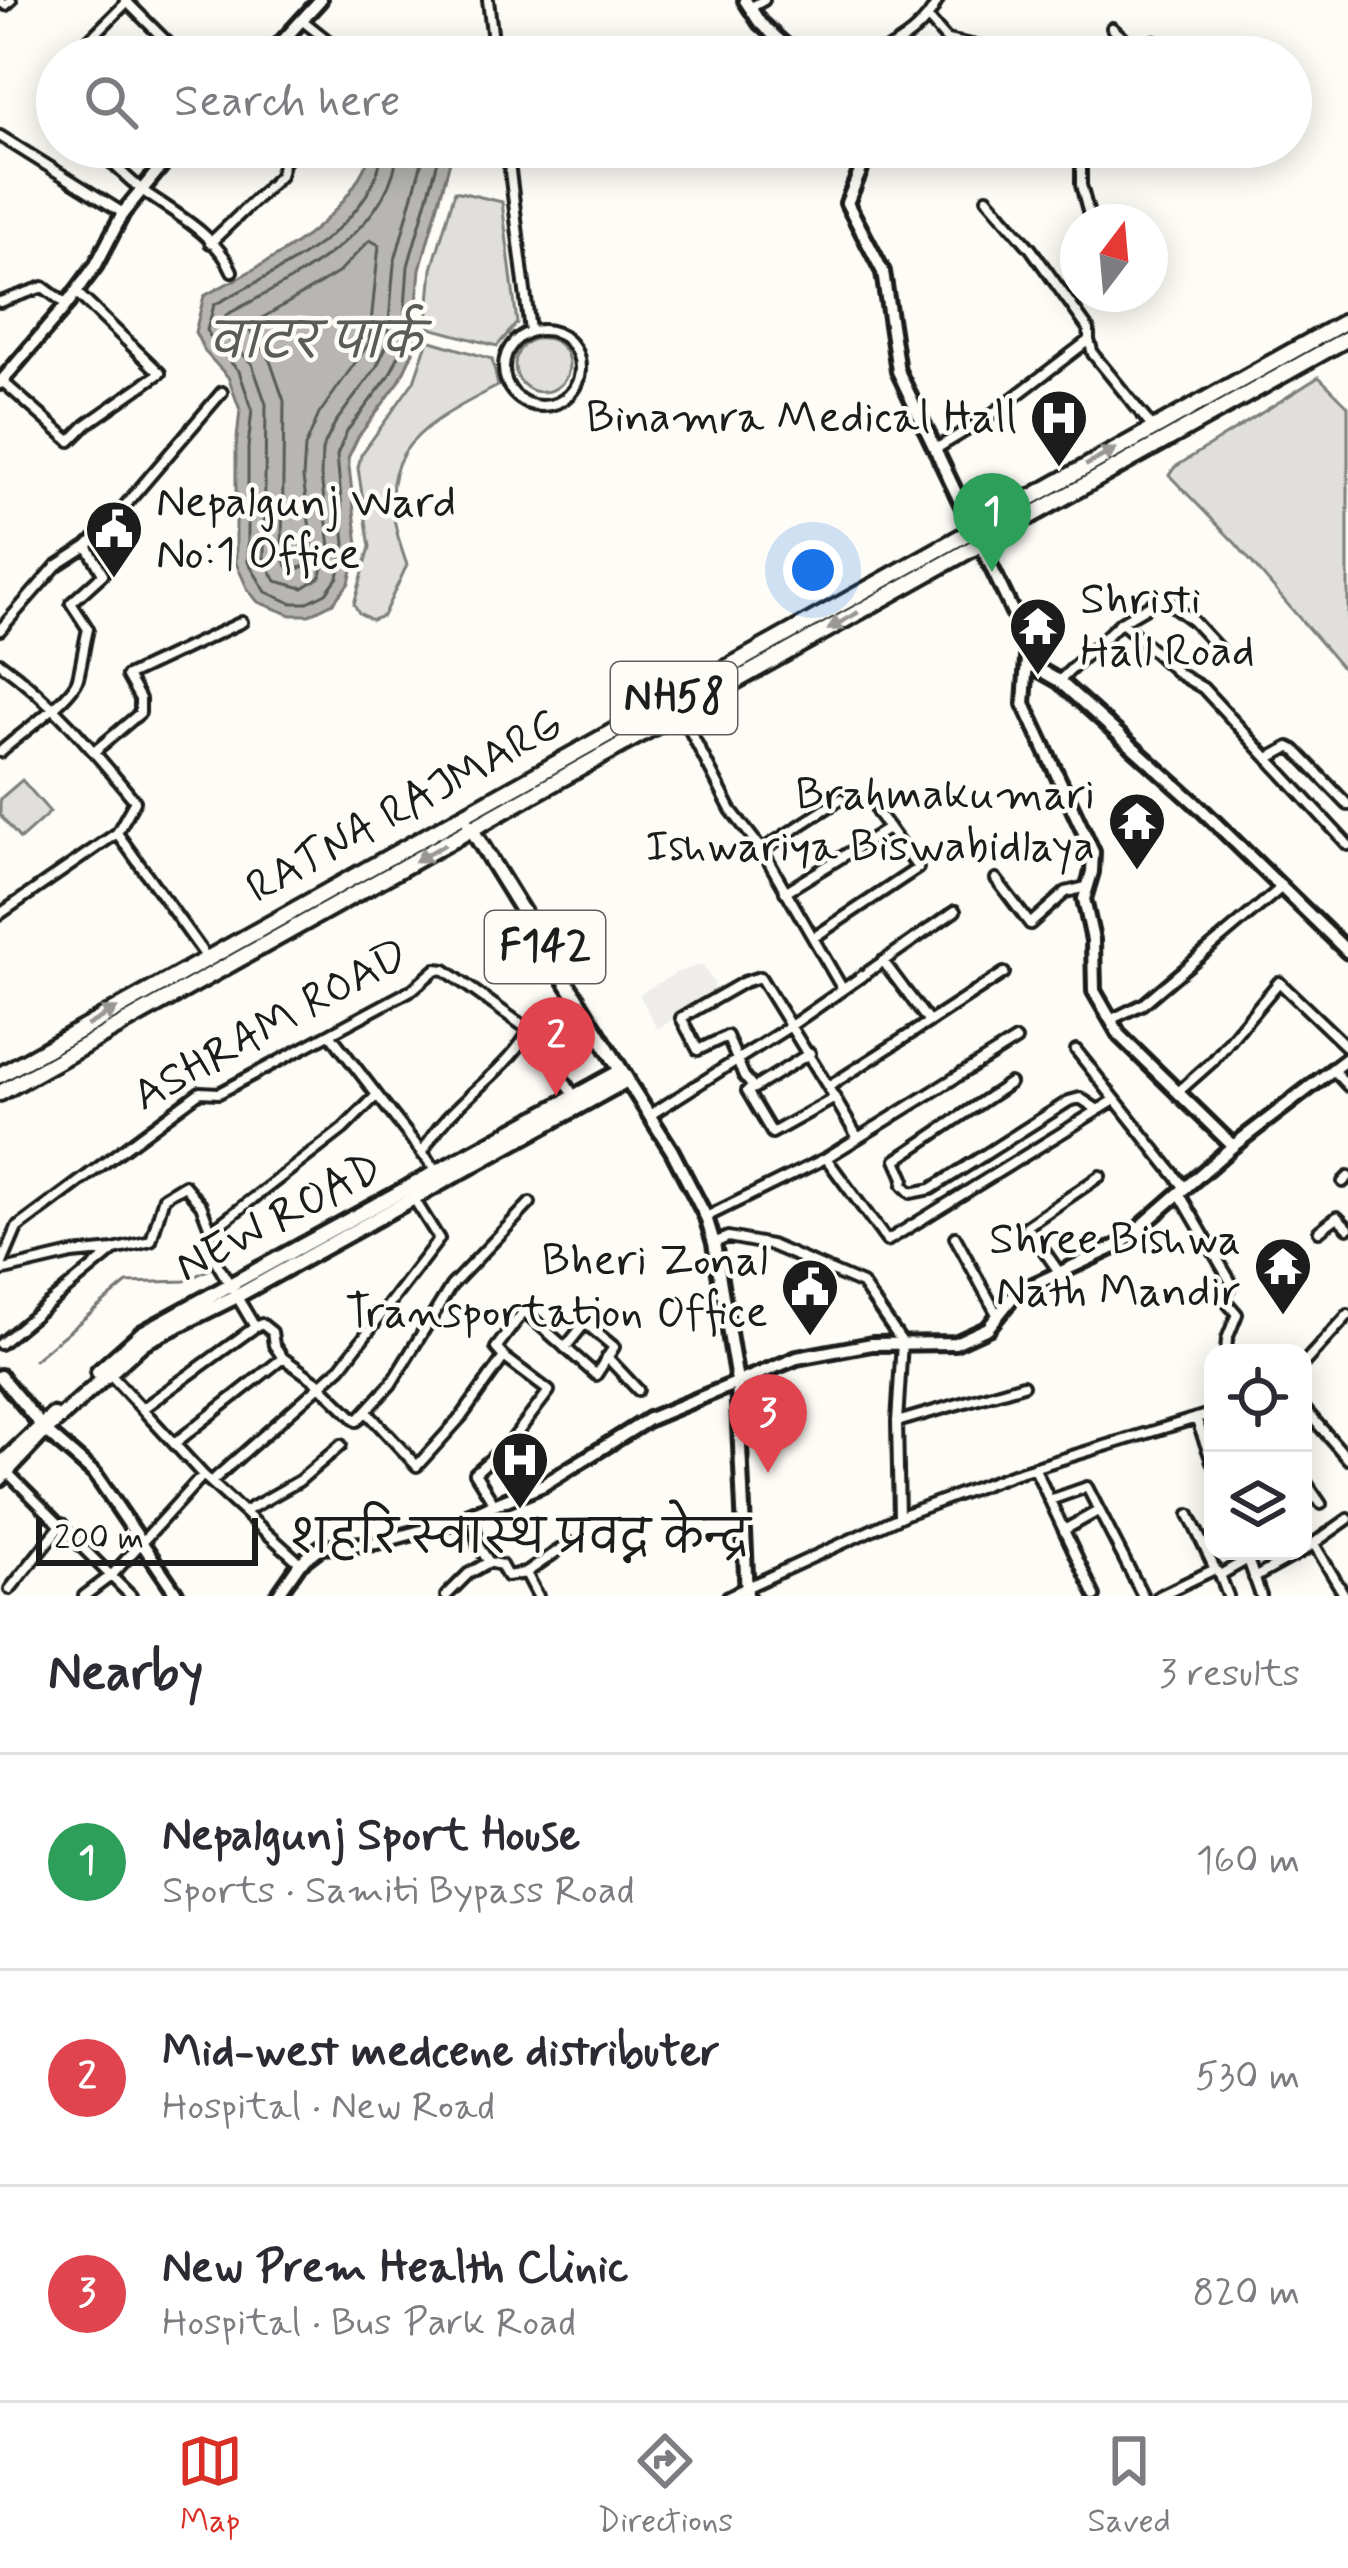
<!DOCTYPE html>
<html lang="en">
<head>
<meta charset="utf-8">
<style>
  :root { --surface:#fff; --page:#f2f2f3; --text:#2b2b33; --muted:#7c7c81; --line:#e1e1e2; --accent:#d93025 }
  body { margin:0; font-family:Mynerve,"Playpen Sans Deva",sans-serif; background:var(--page); color:var(--text) }
  .controls { position:absolute; right:36px; bottom:36px; display:grid; overflow:hidden; border-radius:24px; box-shadow:0 6px 30px #0003 }
  .controls button { width:108px; height:108px; display:grid; place-items:center; padding:0; border:0; border-bottom:3px solid var(--line); background:var(--surface); color:var(--text); font:60px sans-serif }
  .compass { position:absolute; left:1060px; top:204px; width:108px; height:108px; border-radius:50%; background:var(--surface); box-shadow:0 6px 30px #0003; rotate:16deg }
  .scale { position:absolute; left:36px; bottom:30px; width:222px; box-sizing:border-box; padding-left:12px; border:6px solid #1c1c1c; border-top:0; font-size:33px; line-height:42px; white-space:nowrap; color:#1c1c1c; -webkit-text-stroke:9px #fdfcf7; paint-order:stroke }
  .you { position:absolute; left:813px; top:570px; width:42px; height:42px; margin:-30px; border:9px solid #fff; border-radius:50%; background:#1a73e8; box-shadow:0 0 0 18px #1a73e833 }
  .badge { display:grid; place-items:center; width:78px; height:78px; border-radius:50%; background:var(--accent); color:#fff; font-size:39px; font-weight:700 }
  .pin { position:absolute; translate:-50% -99px; filter:drop-shadow(0 3px 6px #0008) }
  .pin::after { content:''; position:absolute; top:63px; width:42px; height:36px; background:inherit; clip-path:polygon(0 0,100% 0,50% 100%) }
  .list { margin:0; padding:0; list-style:none }
  h2 { display:flex; justify-content:space-between; align-items:center; height:156px; margin:0; padding:0 48px; font-size:51px }
  h2 small { font-size:39px; font-weight:400; color:var(--muted) }
  .list li { display:grid; grid-template-columns:78px 1fr auto; gap:36px; align-items:center; box-sizing:border-box; height:216px; padding:0 48px; border-top:3px solid var(--line) }
  .list b { display:block; font-size:45px; white-space:nowrap }
  .list p { margin:0; font-size:39px; white-space:nowrap; color:var(--muted) }
  .list em { font-size:39px; font-style:normal; color:var(--muted) }
  .icon { flex:none; width:66px; height:66px; fill:none; stroke:currentColor; stroke-width:2; stroke-linecap:round; stroke-linejoin:round }
  .map { position:relative; flex:none; width:1348px; height:1596px; overflow:hidden }
  .search { position:absolute; background:var(--surface); box-shadow:0 6px 30px #0003; left:36px; right:36px; top:36px; height:132px; display:flex; align-items:center; gap:30px; box-sizing:border-box; padding:0 42px; border-radius:66px; color:var(--muted); font-size:45px }
  .sheet { height:804px; background:var(--surface) }
  nav { display:flex; justify-content:space-around; align-items:center; box-sizing:border-box; height:168px; border-top:3px solid var(--line); background:var(--surface); font-size:33px; color:var(--muted) }
  nav a { display:grid; justify-items:center; gap:6px }
  nav .on { color:var(--accent) }
  .map>svg:first-child { display:block }
</style>
</head>
<body>
<div class="map">
<svg width="1348" height="1596" viewBox="0 0 1348 1596">
  <rect width="100%" height="100%" fill="#fdfcf7"/>
  <filter id="ink" filterUnits="userSpaceOnUse"><feTurbulence type="fractalNoise" baseFrequency=".00833" numOctaves="2"/><feDisplacementMap in="SourceGraphic" scale="24" xChannelSelector="R" yChannelSelector="G"/><feConvolveMatrix kernelMatrix="1 2 1 2 8 2 1 2 1" color-interpolation-filters="sRGB"/></filter>
  <g filter="url(#ink)">
    <!-- built -->
    <path fill="#eeede9" d="M 702,965 L 714,983 L 714,996 L 657,1029 L 639,994 L 678,972 Z"/>
    <!-- green -->
    <path fill="#e0dfdb" stroke="#7e7e7c" stroke-width="3" d="M 455,191 L 502,202 L 517,323 L 497,346 L 430,328 L 427,323 L 432,269 Z
      M515 365a27 27 0 1 1 54 0a27 27 0 1 1-54 0Z
      M 428,340 L 492,359 L 498,386 C 408,432 368,458 407,565 L 383,616 L 372,620 L 359,613 L 354,604 L 370,547 L 358,468 L 361,455 L 414,381 Z
      M 1319,377 L 1348,406 L 1348,675 L 1236,544 L 1169,475 L 1175,467 Z
      M 22,780 L 50,812 L 20,839 L 0,815 L 0,799 Z"/>
    <!-- water -->
    <path fill="#b7b6b2" stroke="#797876" stroke-width="3" d="M 373,147 L 454,147 L 420,269 L 413,352 L 399,382 L 358,437 L 348,458 L 358,545 L 349,583 L 333,603 L 309,615 L 291,615 L 258,602 L 248,590 L 236,563 L 236,448 L 240,410 L 228,377 L 205,352 L 195,332 L 204,296 C 274,258 345,228 373,147 Z"/>
    <g fill="none" stroke-linecap="round" stroke-linejoin="round">
      <!-- shore -->
      <path stroke="#5a5a58" stroke-width="3" d="M 383,147 C 374,231 277,270 214,305 L 207,330 L 214,345 L 239,371 L 252,409 L 248,448 L 248,562 L 266,592 L 291,603 L 306,603 L 326,593 L 338,577 L 345,544 L 337,455 L 347,431 L 389,376 L 402,349 L 408,266 L 442,147
        M 398,147 C 393,233 291,280 226,315 L 222,325 L 226,336 L 252,364 L 266,404 L 264,559 L 276,581 L 303,588 L 320,577 L 330,547 L 321,476 L 322,450 L 335,423 L 376,368 L 387,345 L 394,264 L 426,147
        M 370,240 L 379,245 L 369,343 L 319,414 L 305,447 L 303,478 L 312,543 L 307,565 L 295,570 L 287,566 L 282,554 L 284,401 L 268,355 L 247,327 L 338,273 Z"/>
      <!-- stream -->
      <path stroke="#797876" stroke-width="3" d="M 34,1360 L 127,1283 L 185,1281 L 212,1268"/>
      <!-- street casing -->
      <g stroke="#1c1c1c" stroke-width="16">
        <path id="street" d="M 125,0 L 182,57
          M 488,0 L 495,57
          M 0,2 L 6,5 L 11,0
          M 750,8 L 764,0
          M 928,18 L 947,40 L 977,46 L 991,57
          M 303,21 L 342,52 L 341,57
          M 1112,28 L 1135,49 L 1154,41 L 1166,57
          M 77,52 L 127,2
          M 144,57 L 162,37
          M 875,57 C 902,42 925,28 938,0
          M 0,136 L 123,213
          M 95,147 C 112,162 128,180 146,193 C 175,213 218,237 232,271
          M 507,147 L 530,331
          M 1067,147 L 1081,163 L 1081,185 L 1091,222
          M 1081,163 L 1100,147
          M 210,243 L 280,176 L 283,163 L 297,147
          M 0,302 L 43,287 L 66,304
          M504 368a38 38 0 1 1 76 0a38 38 0 1 1-76 0Z
          M 1089,340 L 1093,354 L 1153,428
          M 2,381 L 70,441 L 87,424 L 160,373 L 76,292
          M 934,450 L 987,418 L 1089,340 L 1089,330 L 1031,249 L 987,198
          M 1121,622 L 1179,674 L 1203,688 L 1348,845
          M 0,630 L 56,566 L 87,546 L 111,522 L 222,392
          M 0,663 C 54,702 93,750 135,801 L 117,833 L 207,958
          M 1059,681 L 1121,622 L 1162,598 L 1193,621 L 1219,649
          M 681,713 L 731,810 L 762,850 L 842,988
          M 95,751 L 140,713 L 140,699 L 127,676 L 242,622
          M 0,752 C 17,736 74,697 78,678 C 82,662 84,645 88,629 L 71,603 L 103,574 L 87,546
          M 1269,758 L 1289,747 L 1295,750 L 1348,805
          M 877,812 L 889,828
          M 762,850 L 841,799
          M 996,879 L 1030,924 L 1066,892 L 1086,887
          M 785,892 L 889,828 L 918,868 L 813,938
          M 0,914 L 117,833
          M 1110,1020 L 1143,1004 L 1282,887
          M 929,1022 L 1004,973
          M 330,1034 L 377,1095
          M 1076,1050 L 1185,1188
          M 1333,1070 L 1348,1086
          M 1010,1083 L 896,1160 L 904,1178 L 903,1185 L 911,1193 L 931,1189 L 1069,1101 L 1080,1098 L 1098,1110
          M 828,1087 L 858,1138
          M 754,1088 L 810,1053
          M 1178,1092 L 1213,1061 L 1279,982 L 1348,1048
          M 835,1098 L 772,1133 L 747,1091 L 754,1088 L 744,1076 L 727,1036 L 698,1050 L 681,1018 L 744,982 L 760,977 L 828,1087 L 929,1022 L 883,961
          M 650,1115 L 792,1025 L 955,911
          M 422,1154 C 445,1106 498,1080 526,1036 L 534,1035
          M 826,1158 L 887,1241 L 1113,1101
          M 437,1172 L 377,1095 L 343,1129 L 211,1231 L 205,1243 L 255,1327 L 262,1324 L 272,1332 L 274,1345 L 283,1358 L 317,1382 L 357,1421 L 391,1384 L 451,1286 L 530,1203
          M 1343,1182 L 1348,1177
          M 1179,1193 L 1232,1284 L 1224,1299 L 1237,1314 L 1227,1339 L 1226,1353
          M 706,1217 L 826,1158 L 1016,1040
          M 1319,1231 L 1337,1217 L 1348,1228
          M 955,1237 L 998,1316
          M 714,1243 L 728,1237 L 771,1245 L 862,1284 L 902,1342 L 897,1422 L 899,1517
          M 0,1268 L 17,1228 L 200,1092 L 219,1093 L 413,989 L 436,969 L 445,970 L 536,1035 L 574,1096
          M 0,1271 L 72,1254 L 114,1250 L 151,1241 L 164,1197 L 184,1185 L 201,1205 L 211,1231
          M 1059,1272 L 1027,1226 L 1100,1176
          M 0,1344 L 114,1250
          M 607,1357 L 638,1390
          M 1303,1364 L 1348,1315
          M 108,1372 L 203,1475 L 300,1563
          M 1303,1407 L 1348,1459
          M 142,1409 L 255,1327
          M 366,1411 L 417,1466 L 462,1416 L 504,1357 L 496,1348 L 524,1311 L 596,1375 L 614,1347 L 585,1323 L 565,1348
          M 1196,1418 L 1213,1464
          M 897,1422 L 1023,1385
          M 175,1443 L 283,1358
          M 1034,1467 L 1095,1596
          M 7,1472 L 131,1596
          M 1303,1478 L 1321,1504
          M 211,1482 L 341,1367 L 439,1239 L 414,1199
          M 1050,1500 L 1087,1487 L 1143,1596
          M 493,1502 L 475,1473 L 512,1440 L 549,1391 L 504,1357
          M 244,1512 L 299,1481 L 341,1445
          M 472,1514 L 479,1547 L 489,1562 L 501,1565 L 507,1576 L 526,1573
          M 1189,1515 L 1215,1569
          M 1064,1530 L 1098,1511
          M 1314,1544 L 1345,1596
          M 1245,1551 L 1261,1596
          M 1303,1551 L 1348,1519
          M 1254,1578 L 1303,1551
          M 10,1589 L 62,1524
          M 84,1596 L 112,1575 L 203,1475
          M 446,1596 L 468,1574 L 489,1562
          M 538,1596 L 526,1573 L 569,1543
          M 728,1596 L 906,1514 L 1013,1474 L 1213,1413
          M 1159,1596 L 1215,1569 L 1220,1575
          M 1228,1596 L 1220,1575 L 1248,1559"/>
      </g>
      <!-- secondary casing -->
      <g stroke="#1c1c1c" stroke-width="20">
        <path id="secondary" d="M 745,0 L 760,23 L 798,57
          M 268,57 L 320,0
          M 857,147 L 862,167 L 847,203 L 883,272 L 898,371 L 1028,644 L 1024,704 L 1093,852 L 1092,872 L 1084,899 L 1093,940 L 1094,991 L 1120,1036 L 1233,1146
          M 0,383 L 64,308 L 96,265 L 123,213 L 177,147
          M 1029,664 L 1059,681 L 1195,803 L 1348,952
          M 627,1080 L 672,1151 L 706,1217 L 714,1243 L 737,1381 L 747,1596
          M 0,1376 L 40,1424
          M 48,1433 L 95,1474 L 178,1596
          M 277,1596 L 300,1563 L 321,1547 L 377,1543 L 450,1523 L 543,1485 L 649,1419 L 797,1358 L 872,1344 L 955,1343 L 988,1328 L 1016,1293 L 1121,1244 L 1233,1146 L 1348,1058"/>
      </g>
      <!-- primary casing -->
      <g stroke="#1c1c1c" stroke-width="21">
        <path id="primary" d="M 98,1372 L 142,1333 L 621,1071
          M 0,1465 L 53,1415
          M 0,1479 L 42,1434 L 144,1342 L 237,1296 L 627,1080 L 469,825"/>
      </g>
      <!-- highway casing -->
      <g stroke="#1c1c1c" stroke-width="22">
        <path id="highway" d="M 0,1075 L 1348,320
          M 0,1093 L 1348,338"/>
      </g>
      <!-- street -->
      <use href="#street" stroke="#fdfcf7" stroke-width="8"/>
      <!-- secondary -->
      <use href="#secondary" stroke="#fdfcf7" stroke-width="10"/>
      <!-- primary -->
      <use href="#primary" stroke="#fdfcf7" stroke-width="12"/>
      <!-- highway -->
      <use href="#highway" stroke="#fdfcf7" stroke-width="14"/>
    </g>
    <!-- one-way arrows -->
    <defs><path id="oneway-solid" d="M-6-.8H1V-3.2L6.5 0L1 3.2V.8H-6Z" transform="scale(3)"/></defs>
    <g fill="#989794">
      <use href="#oneway-solid" transform="translate(1101 457) rotate(-29)"/>
      <use href="#oneway-solid" transform="translate(843 621) rotate(150)"/>
      <use href="#oneway-solid" transform="translate(430 853) rotate(150)"/>
      <use href="#oneway-solid" transform="translate(102 1017) rotate(-30)"/>
    </g>
  </g>
  <!-- icons -->
  <defs>
    <g id="hospital-pin" transform="scale(3)"><path d="M0 17L-7.5 6A9.5 9.5 0 1 1 7.5 6Z" fill="#1c1c1c" stroke="#fdfcf7"/><path d="M-5-5h3v3.5h4V-5h3V5h-3V1.5h-4V5h-3Z" fill="#fff"/></g>
    <g id="civic-pin" transform="scale(3)"><path d="M0 17L-7.5 6A9.5 9.5 0 1 1 7.5 6Z" fill="#1c1c1c" stroke="#fdfcf7"/><path d="M-.6-6.5H3V-4.5H.6V-3L4-1V1h2V6H-6V1h2V-1L-.6-3ZM-1.2 2.5V6h2.4V2.5Z" fill="#fff"/></g>
    <g id="temple-pin" transform="scale(3)"><path d="M0 17L-7.5 6A9.5 9.5 0 1 1 7.5 6Z" fill="#1c1c1c" stroke="#fdfcf7"/><path d="M0-6L5-2H3V0L6.5 2.5H4V6H1.5V3h-3V6H-4V2.5H-6.5L-3 0V-2H-5Z" fill="#fff"/></g>
  </defs>
  <g fill-rule="evenodd">
    <use href="#hospital-pin" x="1059" y="418"/>
    <use href="#civic-pin" x="114" y="529"/>
    <use href="#temple-pin" x="1038" y="626"/>
    <use href="#temple-pin" x="1137" y="821"/>
    <use href="#temple-pin" x="1283" y="1266"/>
    <use href="#civic-pin" x="810" y="1287"/>
    <use href="#hospital-pin" x="520" y="1460"/>
  </g>
  <g text-anchor="middle" dominant-baseline="central" stroke-width="9" stroke-linejoin="round" paint-order="stroke">
    <!-- shield labels -->
    <g fill="#fdfcf7" stroke="#605f5e" stroke-width="3">
      <rect x="611" y="662" width="126" height="72" rx="9"/>
      <rect x="485" y="911" width="120" height="72" rx="9"/>
    </g>
    <g font-size="42" font-weight="bold" fill="#1c1c1c">
      <text x="674" y="698">NH58</text>
      <text x="545" y="947">F142</text>
    </g>
    <!-- poi labels -->
    <g font-size="45" fill="#1c1c1c" stroke="#fdfcf7" text-anchor="end">
      <text x="1017" y="418">Binamra Medical Hall</text>
      <text x="156" y="503" text-anchor="start">Nepalgunj Ward<tspan x="156" dy="52">No:1 Office</tspan></text>
      <text x="1080" y="600" text-anchor="start">Shristi<tspan x="1080" dy="52">Hall Road</tspan></text>
      <text x="1095" y="795">Brahmakumari<tspan x="1095" dy="52">Ishwariya Biswabidlaya</tspan></text>
      <text x="1241" y="1240">Shree Bishwa<tspan x="1241" dy="52">Nath Mandir</tspan></text>
      <text x="768" y="1261">Bheri Zonal<tspan x="768" dy="52">Transportation Office</tspan></text>
      <text x="520" y="1539" text-anchor="middle">शहरि स्वास्थ प्रवद्न केन्द्र</text>
    </g>
    <!-- street labels -->
    <g font-size="45" fill="#1c1c1c" stroke="#fdfcf7">
      <text transform="translate(405 807) rotate(-29)">RATNA RAJMARG</text>
      <text transform="translate(271 1026) rotate(-29)">ASHRAM ROAD</text>
      <text transform="translate(279 1218) rotate(-28)">NEW ROAD</text>
    </g>
    <!-- water labels -->
    <g font-size="48" font-style="italic" fill="#5a5a58" stroke="#fdfcf7">
      <text x="315" y="343">वाटर पार्क</text>
    </g>
  </g>
</svg>
<div class="controls">
<button><svg class="icon" aria-label="locate" viewBox="0 0 24 24"><circle cx="12" cy="12" r="6"/><path d="M12 2v4M12 18v4M2 12h4M18 12h4"/></svg></button>
<button><svg class="icon" aria-label="layers" viewBox="0 0 24 24"><path d="M12 4l9 5-9 5-9-5zM3 14l9 5 9-5"/></svg></button>
</div>
<svg class="compass" viewBox="-18 -18 36 36"><path d="M0-13l5 13h-10z" fill="#e53935"/><path d="M0 13l5-13h-10z" fill="#7c7c81"/></svg>
<div class="scale">200 m</div>
<div class="you"></div>
<div class="pin badge" style="left:992px;top:572px;background:#2e9e5b">1</div>
<div class="pin badge" style="left:556px;top:1096px;background:#e0444e">2</div>
<div class="pin badge" style="left:768px;top:1473px;background:#e0444e">3</div>
<div class="search"><svg class="icon" aria-label="search" viewBox="0 0 24 24"><circle cx="10" cy="10" r="6"/><path d="M15 15l6 6"/></svg>Search here</div>
</div>
<section class="sheet">
<h2>Nearby<small>3 results</small></h2>
<ul class="list">
<li><span class="badge" style="background:#2e9e5b">1</span><div><b>Nepalgunj Sport House</b><p>Sports · Samiti Bypass Road</p></div><em>160 m</em></li>
<li><span class="badge" style="background:#e0444e">2</span><div><b>Mid-west medcene distributer</b><p>Hospital · New Road</p></div><em>530 m</em></li>
<li><span class="badge" style="background:#e0444e">3</span><div><b>New Prem Health Clinic</b><p>Hospital · Bus Park Road</p></div><em>820 m</em></li>
</ul>
</section>
<nav>
<a class="on"><svg class="icon" aria-label="map" viewBox="0 0 24 24"><path d="M3 6l6-2 6 2 6-2v14l-6 2-6-2-6 2zM9 4v14M15 6v14"/></svg>Map</a>
<a><svg class="icon" aria-label="directions" viewBox="0 0 24 24"><path d="M12 3l9 9-9 9-9-9zM9 14v-3h6M13 9l2 2-2 2"/></svg>Directions</a>
<a><svg class="icon" aria-label="saved" viewBox="0 0 24 24"><path d="M7 4h10v16l-5-4-5 4z"/></svg>Saved</a>
</nav>
</body>
</html>
